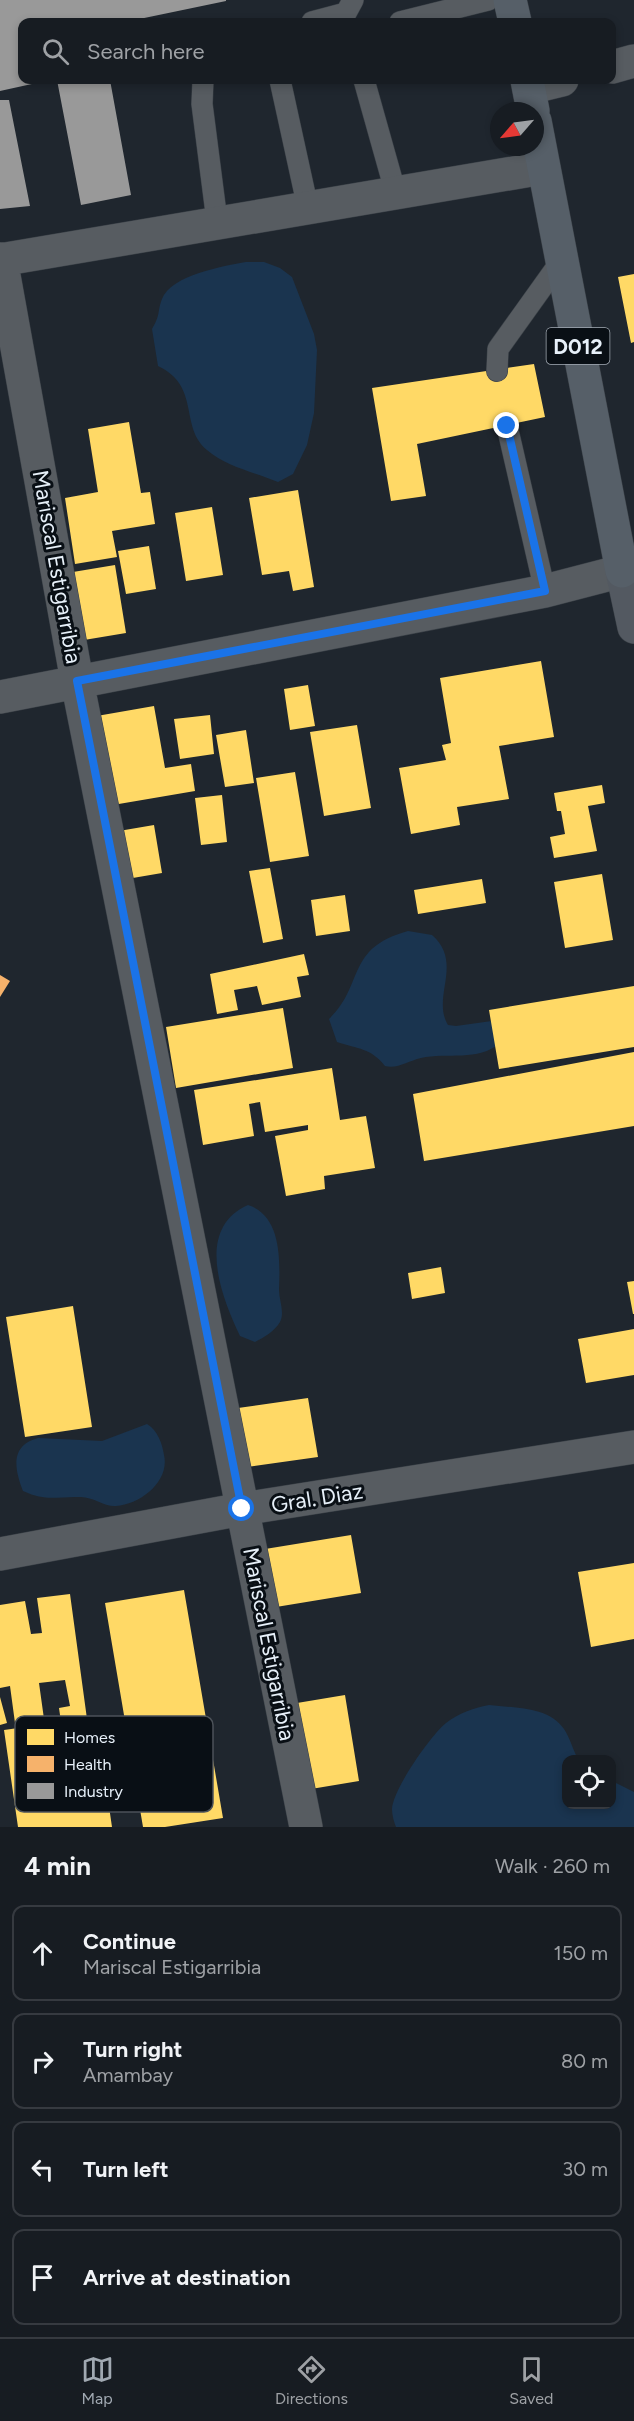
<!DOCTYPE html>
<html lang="en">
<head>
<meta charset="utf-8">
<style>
  :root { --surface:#171c22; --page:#24292f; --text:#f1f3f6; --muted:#9ea1a5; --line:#363a40; --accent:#a1a9b2 }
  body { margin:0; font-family:Figtree,sans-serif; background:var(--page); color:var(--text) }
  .controls { position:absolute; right:18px; bottom:18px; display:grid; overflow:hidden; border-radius:12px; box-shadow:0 3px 9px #0003 }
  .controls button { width:54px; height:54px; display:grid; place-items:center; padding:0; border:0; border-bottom:2px solid var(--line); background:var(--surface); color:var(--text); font:30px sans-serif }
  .compass { position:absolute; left:490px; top:102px; width:54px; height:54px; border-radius:50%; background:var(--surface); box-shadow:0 3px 9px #0003; rotate:242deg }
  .stop { position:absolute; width:18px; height:18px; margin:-14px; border:4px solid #1a73e8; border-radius:50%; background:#fff }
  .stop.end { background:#1a73e8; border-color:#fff; box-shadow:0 2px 6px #0008 }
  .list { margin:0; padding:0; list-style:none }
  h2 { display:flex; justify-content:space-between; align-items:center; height:78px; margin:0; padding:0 24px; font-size:26px }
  h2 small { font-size:20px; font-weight:400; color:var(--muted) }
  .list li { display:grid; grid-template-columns:39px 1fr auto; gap:18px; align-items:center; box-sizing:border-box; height:96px; margin:0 12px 12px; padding:0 12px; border:2px solid var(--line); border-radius:12px }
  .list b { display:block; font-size:22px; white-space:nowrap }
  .list p { margin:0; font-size:20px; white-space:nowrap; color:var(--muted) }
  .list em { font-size:20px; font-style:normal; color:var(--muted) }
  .icon { flex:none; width:33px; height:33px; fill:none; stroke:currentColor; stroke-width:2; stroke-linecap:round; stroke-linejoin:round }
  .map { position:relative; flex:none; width:634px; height:1827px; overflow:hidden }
  .search { position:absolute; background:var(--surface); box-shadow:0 3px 9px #0003; left:18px; right:18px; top:18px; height:66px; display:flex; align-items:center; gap:15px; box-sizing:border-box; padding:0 21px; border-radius:12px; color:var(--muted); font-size:22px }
  .sheet { height:510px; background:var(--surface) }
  nav { display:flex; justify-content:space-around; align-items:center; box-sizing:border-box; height:84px; border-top:2px solid var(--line); background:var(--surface); font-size:16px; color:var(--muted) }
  nav a { display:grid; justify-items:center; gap:3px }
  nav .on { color:var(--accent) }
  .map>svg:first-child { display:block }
</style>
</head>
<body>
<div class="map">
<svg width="634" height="1827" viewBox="0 0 634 1827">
  <rect width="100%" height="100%" fill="#1f262e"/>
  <!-- green -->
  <path fill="#1a344f" d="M 246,262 L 264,262 L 280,268 L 292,277 L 314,334 L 317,350 L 314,413 L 307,445 L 293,474 L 278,482 C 254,472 227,467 207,450 C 179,427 201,386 158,366 L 152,329 C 161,314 157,312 162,299 C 171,275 224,266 246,262 Z
    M 408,931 L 432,935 C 464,963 431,997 448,1025 L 456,1026 L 499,1020 L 500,1043 C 478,1062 447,1052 421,1058 C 408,1061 398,1069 385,1066 C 371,1048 358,1049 337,1042 L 329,1019 C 365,985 345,948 408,931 Z
    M 248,1205 C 282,1216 280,1261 279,1290 C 279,1300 285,1312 280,1322 C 275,1331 263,1338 255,1342 L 240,1336 C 222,1298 194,1229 248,1205 Z
    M 147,1424 C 158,1431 162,1443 164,1455 C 170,1481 141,1504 116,1506 C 105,1507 93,1497 81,1497 C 57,1496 47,1502 23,1491 C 15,1470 9,1446 38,1438 L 102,1441 Z
    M 489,1705 C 513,1708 549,1706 564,1729 C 570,1738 573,1750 578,1759 L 566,1760 L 566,1804 L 612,1804 L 612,1781 L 634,1792 L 634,1827 L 396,1827 C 394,1822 392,1815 392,1809 C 393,1789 431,1735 446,1723 C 459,1713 473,1708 489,1705 Z"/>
  <!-- homes -->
  <path fill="#ffd966" d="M 634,274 L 634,342 L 631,343 L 618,277 Z
    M 534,364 L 545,417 L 417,444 L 426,496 L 391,501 L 372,388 Z
    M 129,422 L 141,493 L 150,492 L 155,524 L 112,531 L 117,557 L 75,564 L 65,498 L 98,492 L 88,429 Z
    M 298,490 L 314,587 L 293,591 L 289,571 L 262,575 L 249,498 Z
    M 212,507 L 223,575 L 186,581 L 175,513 Z
    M 149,546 L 156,589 L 126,594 L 118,551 Z
    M 115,565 L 126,633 L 78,641 L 67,573 Z
    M 541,661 L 554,737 L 499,746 L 509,799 L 457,807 L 460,825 L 411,834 L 399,768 L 446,760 L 442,745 L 451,743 L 440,678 Z
    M 308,685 L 315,726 L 290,730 L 284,689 Z
    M 154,706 L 165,768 L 191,764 L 195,791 L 107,806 L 91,717 Z
    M 210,715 L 214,754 L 180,759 L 174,719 Z
    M 357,725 L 371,808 L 324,816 L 310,732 Z
    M 246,730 L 254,783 L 225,787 L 216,735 Z
    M 295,772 L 309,856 L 270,862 L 256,778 Z
    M 602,785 L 605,803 L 588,806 L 597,851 L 554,858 L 550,837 L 565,834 L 561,811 L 557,811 L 554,793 Z
    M 222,795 L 227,842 L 201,845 L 195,798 Z
    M 154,825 L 162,873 L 121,880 L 113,832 Z
    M 270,868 L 283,939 L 263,943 L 249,871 Z
    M 602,874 L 613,940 L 565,948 L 554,882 Z
    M 482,879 L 486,903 L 418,914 L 414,890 Z
    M 345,895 L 350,931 L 316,936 L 311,900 Z
    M 304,954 L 309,975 L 297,977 L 301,997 L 262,1005 L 257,986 L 234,990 L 238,1010 L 217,1014 L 210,974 Z
    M 634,986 L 634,1047 L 499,1069 L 489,1010 Z
    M 283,1008 L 293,1068 L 176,1088 L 166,1027 Z
    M 634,1052 L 634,1126 L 424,1161 L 413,1094 Z
    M 332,1068 L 340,1120 L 366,1116 L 375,1168 L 324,1176 L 325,1189 L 286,1196 L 275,1136 L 308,1130 L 308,1125 L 265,1132 L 260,1102 L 249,1104 L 254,1136 L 203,1145 L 194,1090 Z
    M 441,1267 L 445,1293 L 412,1299 L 408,1273 Z
    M 634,1281 L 634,1314 L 633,1314 L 627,1282 Z
    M 73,1306 L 92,1427 L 25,1437 L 6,1317 Z
    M 634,1329 L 634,1375 L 586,1383 L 578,1339 Z
    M 308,1398 L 318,1457 L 247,1467 L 238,1408 Z
    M 351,1535 L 361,1593 L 270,1608 L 259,1550 Z
    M 634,1563 L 634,1639 L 591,1647 L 578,1572 Z
    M 184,1590 L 223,1818 L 165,1827 L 143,1827 L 105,1603 Z
    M 70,1594 L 87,1719 L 96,1717 L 112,1827 L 18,1827 L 4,1730 L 61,1722 L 59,1708 L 70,1706 L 65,1680 L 39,1683 L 44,1719 L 15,1723 L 10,1686 L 0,1688 L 0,1605 L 25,1601 L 31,1634 L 42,1633 L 37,1598 Z
    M 345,1695 L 359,1781 L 311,1789 L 297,1703 Z
    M 0,1697 L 7,1723 L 0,1725 Z"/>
  <!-- health -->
  <path fill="#f6b26b" d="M 0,975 L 10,981 L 0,997 Z"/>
  <!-- industry -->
  <path fill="#999" d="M 0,0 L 226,0 L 226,1 L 125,22 L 22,22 L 22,80 L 50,80 L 0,91 Z
    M 57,80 L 110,80 L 131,195 L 81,205 Z
    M 0,100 L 9,100 L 30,206 L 0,209 Z"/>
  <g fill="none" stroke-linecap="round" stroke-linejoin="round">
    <!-- service casing -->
    <g stroke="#3a4047" stroke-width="22">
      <path id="service" d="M 312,22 L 346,13 L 353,0
        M 400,22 L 488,0
        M 203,80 L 202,104 L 217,221
        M 280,80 L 308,208
        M 364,80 L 396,194
        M 497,371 L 498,349 L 561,261
        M 507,426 L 545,591"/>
    </g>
    <!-- minor casing -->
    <g stroke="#3a4047" stroke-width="34">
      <path id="minor" d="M 612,67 L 634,61
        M 529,88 L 562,80
        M 1,259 L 77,681 L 306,1827
        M 0,260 L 543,168
        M 0,697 L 545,591 L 622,571
        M 0,1554 L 242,1509 L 634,1447"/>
    </g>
    <!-- secondary casing -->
    <g stroke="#3a4047" stroke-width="34">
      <path id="secondary" d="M 634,569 L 622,571 L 634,627"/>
    </g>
    <!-- primary casing -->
    <g stroke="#3a4047" stroke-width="34">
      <path id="primary" d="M 510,0 L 515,22
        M 527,80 L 533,111
        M 535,121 L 622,571"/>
    </g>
    <!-- service -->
    <use href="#service" stroke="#575c61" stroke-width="21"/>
    <!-- minor -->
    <use href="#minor" stroke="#575c61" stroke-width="33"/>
    <!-- secondary -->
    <use href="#secondary" stroke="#535961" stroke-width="33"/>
    <!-- primary -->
    <use href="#primary" stroke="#565f68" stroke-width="33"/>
  </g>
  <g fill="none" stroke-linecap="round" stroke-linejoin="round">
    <!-- route -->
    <path stroke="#1a73e8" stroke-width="8" d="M 242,1509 L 77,681 L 545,591 L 507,426"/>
  </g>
  <g text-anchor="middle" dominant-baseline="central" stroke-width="6" stroke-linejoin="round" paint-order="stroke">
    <!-- shield labels -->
    <rect fill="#090f15" stroke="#a4acb5" stroke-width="1.5" x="546.5" y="328" width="63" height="36" rx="4.5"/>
    <g font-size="21" font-weight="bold" fill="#e7f0f9">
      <text x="578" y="346">D012</text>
    </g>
    <!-- street labels -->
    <g font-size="22" fill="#e7f0f9" stroke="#090f15">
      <text transform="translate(57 567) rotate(80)">Mariscal Estigarribia</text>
      <text transform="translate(317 1498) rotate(-9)">Gral. Diaz</text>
      <text transform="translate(269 1644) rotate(79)">Mariscal Estigarribia</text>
    </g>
  </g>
  <!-- legend -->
  <rect x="15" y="1716" width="198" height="96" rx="9" fill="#090f15" stroke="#4c5259" stroke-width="1.5"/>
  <rect x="27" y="1729" width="27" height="16" fill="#ffd966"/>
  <rect x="27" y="1756" width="27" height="16" fill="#f6b26b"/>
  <rect x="27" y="1783" width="27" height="16" fill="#999"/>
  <g font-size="16" fill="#e7f0f9">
    <text x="64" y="1743">Homes</text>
    <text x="64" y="1770">Health</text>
    <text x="64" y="1797">Industry</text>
  </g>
</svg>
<div class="controls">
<button><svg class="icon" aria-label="locate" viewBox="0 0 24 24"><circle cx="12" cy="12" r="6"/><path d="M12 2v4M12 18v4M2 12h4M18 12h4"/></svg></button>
</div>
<svg class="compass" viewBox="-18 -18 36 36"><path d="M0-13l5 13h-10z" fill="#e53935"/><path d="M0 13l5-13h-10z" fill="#9ea1a5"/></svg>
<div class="stop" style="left:242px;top:1509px"></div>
<div class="stop end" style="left:507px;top:426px"></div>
<div class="search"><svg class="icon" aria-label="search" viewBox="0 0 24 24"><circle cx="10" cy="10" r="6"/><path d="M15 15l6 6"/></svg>Search here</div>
</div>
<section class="sheet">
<h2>4 min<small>Walk · 260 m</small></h2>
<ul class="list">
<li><svg class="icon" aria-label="ahead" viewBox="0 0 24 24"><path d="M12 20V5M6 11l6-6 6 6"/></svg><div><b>Continue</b><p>Mariscal Estigarribia</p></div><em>150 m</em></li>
<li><svg class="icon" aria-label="right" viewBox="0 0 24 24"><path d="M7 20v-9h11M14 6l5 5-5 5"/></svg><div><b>Turn right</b><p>Amambay</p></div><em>80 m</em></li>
<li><svg class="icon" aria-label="left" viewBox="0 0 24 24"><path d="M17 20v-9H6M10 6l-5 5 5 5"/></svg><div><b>Turn left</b></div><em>30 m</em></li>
<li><svg class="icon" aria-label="arrive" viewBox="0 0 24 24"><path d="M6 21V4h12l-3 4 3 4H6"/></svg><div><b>Arrive at destination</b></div></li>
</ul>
</section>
<nav>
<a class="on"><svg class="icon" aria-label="map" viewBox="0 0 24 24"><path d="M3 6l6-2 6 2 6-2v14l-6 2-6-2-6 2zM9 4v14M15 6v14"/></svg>Map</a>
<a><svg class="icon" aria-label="directions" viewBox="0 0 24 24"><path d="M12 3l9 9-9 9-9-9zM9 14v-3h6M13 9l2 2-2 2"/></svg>Directions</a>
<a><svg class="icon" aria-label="saved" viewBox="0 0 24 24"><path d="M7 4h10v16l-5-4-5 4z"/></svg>Saved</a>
</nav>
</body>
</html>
